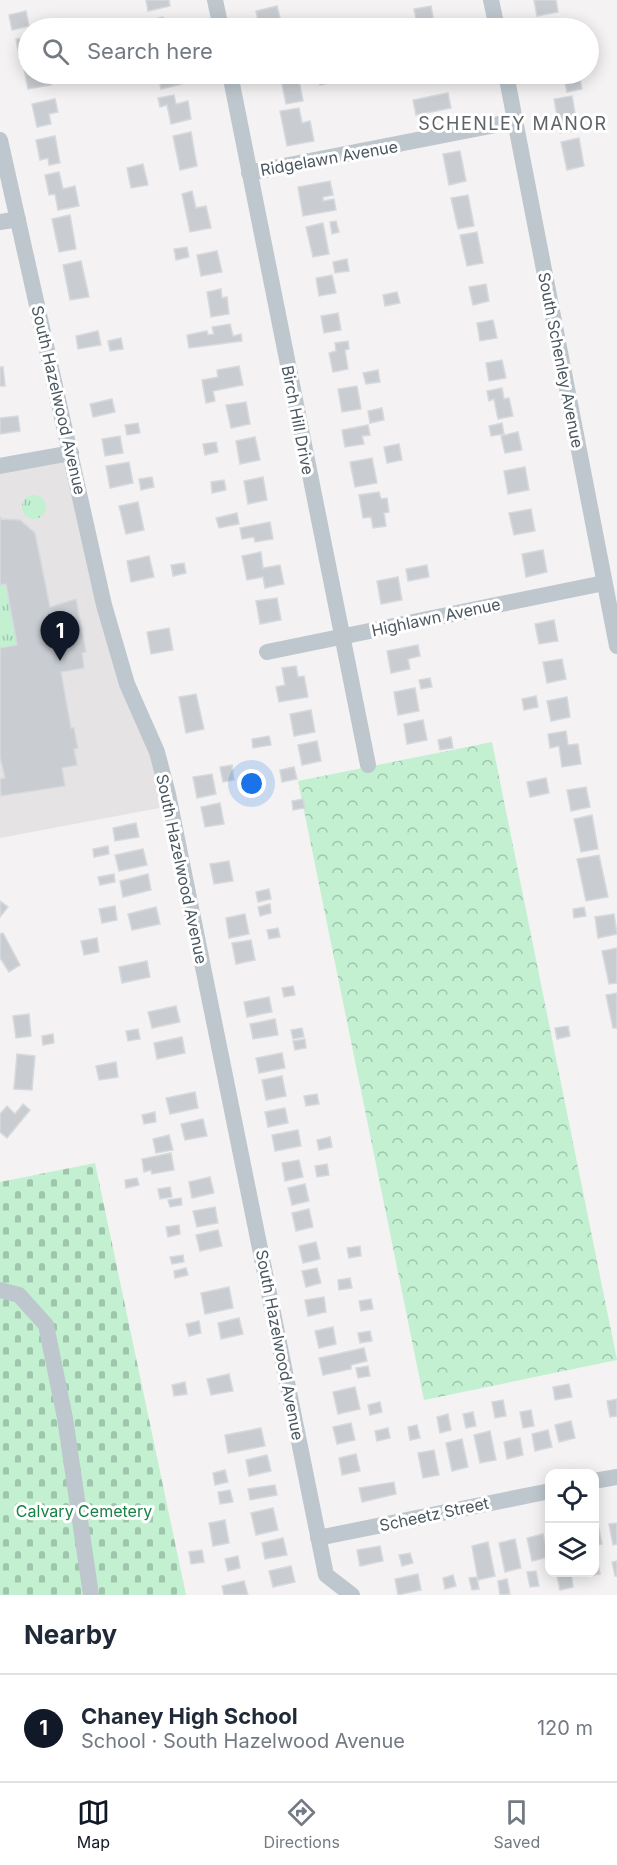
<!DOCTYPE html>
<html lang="en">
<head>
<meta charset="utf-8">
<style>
  :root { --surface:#fff; --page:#f6f6f7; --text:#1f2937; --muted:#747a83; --line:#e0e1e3; --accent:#111827 }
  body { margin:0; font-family:Inter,sans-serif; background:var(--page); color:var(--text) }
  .controls { position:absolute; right:18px; bottom:18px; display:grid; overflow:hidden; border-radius:12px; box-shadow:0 3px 15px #0003 }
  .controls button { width:54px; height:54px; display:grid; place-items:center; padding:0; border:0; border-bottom:2px solid var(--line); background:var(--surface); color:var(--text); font:30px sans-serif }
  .you { position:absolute; left:252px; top:784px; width:21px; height:21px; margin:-15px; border:4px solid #fff; border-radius:50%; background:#1a73e8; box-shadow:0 0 0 9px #1a73e833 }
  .badge { display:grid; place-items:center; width:39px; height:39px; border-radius:50%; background:var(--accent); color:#fff; font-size:20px; font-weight:700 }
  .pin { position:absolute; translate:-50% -50px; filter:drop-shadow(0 2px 3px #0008) }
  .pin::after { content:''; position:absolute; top:32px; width:21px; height:18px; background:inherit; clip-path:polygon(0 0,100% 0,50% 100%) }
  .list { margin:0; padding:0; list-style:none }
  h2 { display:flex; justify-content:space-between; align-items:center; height:78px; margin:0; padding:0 24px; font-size:26px }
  h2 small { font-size:20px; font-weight:400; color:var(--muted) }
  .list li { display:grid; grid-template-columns:39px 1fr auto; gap:18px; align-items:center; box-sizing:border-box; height:108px; padding:0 24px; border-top:2px solid var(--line) }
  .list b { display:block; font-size:22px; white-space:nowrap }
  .list p { margin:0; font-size:20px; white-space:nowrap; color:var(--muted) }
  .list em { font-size:20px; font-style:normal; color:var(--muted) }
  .icon { flex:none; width:33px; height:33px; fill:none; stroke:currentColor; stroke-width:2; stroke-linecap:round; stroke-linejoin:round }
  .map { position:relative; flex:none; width:617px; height:1595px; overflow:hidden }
  .search { position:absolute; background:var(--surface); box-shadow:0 3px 15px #0003; left:18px; right:18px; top:18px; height:66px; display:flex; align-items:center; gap:15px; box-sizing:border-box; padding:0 21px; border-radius:33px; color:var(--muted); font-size:22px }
  .sheet { height:186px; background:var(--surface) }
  nav { display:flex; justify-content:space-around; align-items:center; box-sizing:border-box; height:84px; border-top:2px solid var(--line); background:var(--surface); font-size:16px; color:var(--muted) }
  nav a { display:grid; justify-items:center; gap:3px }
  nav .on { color:var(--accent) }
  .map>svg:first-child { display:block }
</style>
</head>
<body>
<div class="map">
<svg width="617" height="1595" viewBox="0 0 617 1595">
  <defs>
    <pattern id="grass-tufts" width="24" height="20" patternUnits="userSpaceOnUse" patternTransform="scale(1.5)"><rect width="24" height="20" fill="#c2f0d1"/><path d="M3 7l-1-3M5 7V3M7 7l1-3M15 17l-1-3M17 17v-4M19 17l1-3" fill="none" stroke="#a0c5ad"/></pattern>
    <pattern id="forest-crowns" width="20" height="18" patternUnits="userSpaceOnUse" patternTransform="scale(1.5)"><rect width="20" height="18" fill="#c2f0d1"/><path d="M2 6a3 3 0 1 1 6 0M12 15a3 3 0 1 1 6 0" fill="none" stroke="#a0c5ad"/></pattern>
    <pattern id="cemetery-stones" width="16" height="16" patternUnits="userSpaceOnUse" patternTransform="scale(1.5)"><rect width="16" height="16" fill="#c2f0d1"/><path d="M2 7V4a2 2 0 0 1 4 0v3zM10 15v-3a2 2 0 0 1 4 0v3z" fill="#a0c5ad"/></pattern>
  </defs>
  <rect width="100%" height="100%" fill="#f4f2f2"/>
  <!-- education -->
  <path fill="#e5e3e4" d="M 71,453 L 104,605 L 170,806 L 0,838 L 0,466 Z"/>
  <!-- grass -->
  <path fill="url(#grass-tufts)" d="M22 507a12 12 0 1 1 24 0a12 12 0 1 1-24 0Z
    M 6,584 L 17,645 L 0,648 L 0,585 Z"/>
  <!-- forest -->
  <path fill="url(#forest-crowns)" d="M 492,742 L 617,1360 L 424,1400 L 298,781 Z"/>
  <!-- cemetery -->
  <path fill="url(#cemetery-stones)" d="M 95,1163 L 186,1595 L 0,1595 L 0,1182 Z"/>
  <!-- building -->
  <path fill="#c9cdd1" stroke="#d6d9dd" stroke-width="1.5" d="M 146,0 L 169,0 L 170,6 L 148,11 Z
    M 534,0 L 556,0 L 558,12 L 537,16 Z
    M 277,6 L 282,26 L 264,28 L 263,20 L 258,20 L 256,11 Z
    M 431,6 L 435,28 L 418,28 L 414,9 Z
    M 26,11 L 29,26 L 12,30 L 9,15 Z
    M 163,17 L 165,28 L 173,28 L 149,28 L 148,21 Z
    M 28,37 L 28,53 L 19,55 L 16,39 Z
    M 28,63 L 28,74 L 49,74 L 51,85 L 28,89 L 23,64 Z
    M 158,74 L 180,74 L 182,84 L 161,89 Z
    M 318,74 L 332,74 L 333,82 L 320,85 Z
    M 563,74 L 579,74 L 582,89 L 567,92 Z
    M 298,75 L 303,101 L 286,104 L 281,79 Z
    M 448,93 L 451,108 L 416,115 L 413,100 Z
    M 174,95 L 176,104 L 188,101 L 191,119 L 171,124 L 167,105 L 160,107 L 158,98 Z
    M 572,96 L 578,130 L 560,133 L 554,99 Z
    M 55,99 L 58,112 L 49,114 L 51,124 L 37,127 L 32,104 Z
    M 299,108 L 302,123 L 310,121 L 314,141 L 287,146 L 280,111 Z
    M 191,132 L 197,166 L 180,170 L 173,136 Z
    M 55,136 L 60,163 L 49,165 L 48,158 L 40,160 L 36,140 Z
    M 579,138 L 584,166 L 567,170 L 561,142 Z
    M 460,151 L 466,181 L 449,185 L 443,154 Z
    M 143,164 L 148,185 L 131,188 L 127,168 Z
    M 59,172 L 63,189 L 75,186 L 79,206 L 58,210 L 55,194 L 49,195 L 45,175 Z
    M 330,181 L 333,195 L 323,197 L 323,201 L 334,199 L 336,210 L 303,216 L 298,187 Z
    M 192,191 L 196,208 L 206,206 L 211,228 L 190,232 L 182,194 Z
    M 468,195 L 474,226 L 458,229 L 451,198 Z
    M 70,215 L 76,249 L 59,252 L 52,219 Z
    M 336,221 L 339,232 L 332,234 L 330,222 Z
    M 323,223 L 329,254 L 313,257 L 306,227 Z
    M 477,232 L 483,263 L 467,266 L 460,235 Z
    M 187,247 L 189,257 L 176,260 L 174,249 Z
    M 217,251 L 222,272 L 201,276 L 197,255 Z
    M 347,259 L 349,271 L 335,273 L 333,262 Z
    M 81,261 L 89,297 L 70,300 L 63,265 Z
    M 332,275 L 336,293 L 319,296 L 316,278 Z
    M 486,284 L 489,301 L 473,305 L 469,287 Z
    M 221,289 L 222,298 L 227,297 L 229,314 L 211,317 L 207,292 Z
    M 397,292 L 400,303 L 385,306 L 383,295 Z
    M 338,313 L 341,330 L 324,333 L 321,316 Z
    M 493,320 L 497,338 L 480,341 L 477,323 Z
    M 230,324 L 233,336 L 241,334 L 242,341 L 189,348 L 187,335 L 207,331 L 208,335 L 214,334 L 212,327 Z
    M 98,331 L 101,345 L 78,349 L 76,336 Z
    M 121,338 L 123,349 L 110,351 L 108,341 Z
    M 348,341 L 349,349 L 345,350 L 348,369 L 333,372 L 329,353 L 336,351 L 335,343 Z
    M 502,360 L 506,378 L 489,381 L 486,363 Z
    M 239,366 L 243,385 L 213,391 L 215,401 L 206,403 L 202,380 L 218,377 L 217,370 Z
    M 0,367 L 3,367 L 5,386 L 0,386 Z
    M 378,370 L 380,382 L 366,384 L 363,373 Z
    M 357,386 L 361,409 L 342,412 L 338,389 Z
    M 502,388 L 504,399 L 509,398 L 513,416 L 498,419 L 494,399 L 489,401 L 487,391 Z
    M 112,399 L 115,412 L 93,417 L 90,404 Z
    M 246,402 L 250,424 L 231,428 L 226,405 Z
    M 382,408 L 384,420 L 370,423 L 368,411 Z
    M 18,416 L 20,431 L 0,434 L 0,418 Z
    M 138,423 L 140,433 L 127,435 L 125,425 Z
    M 502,423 L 504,434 L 491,436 L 489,426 Z
    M 368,425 L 370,435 L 362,436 L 364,444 L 345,447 L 342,430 Z
    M 518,432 L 522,450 L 505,453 L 501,436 Z
    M 120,436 L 123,453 L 105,456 L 102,439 Z
    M 255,437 L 260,460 L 240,464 L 236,441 Z
    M 216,442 L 218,452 L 205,455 L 203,444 Z
    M 399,444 L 402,460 L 387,463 L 384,447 Z
    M 372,458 L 377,483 L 355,487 L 350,462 Z
    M 129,462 L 133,483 L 110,488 L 106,466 Z
    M 525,467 L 529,490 L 508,494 L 504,471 Z
    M 152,477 L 154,487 L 141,490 L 139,479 Z
    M 263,477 L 267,500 L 248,504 L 244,481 Z
    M 224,480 L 226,490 L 212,493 L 211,482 Z
    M 379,492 L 381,499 L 387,498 L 389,512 L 384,513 L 386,526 L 373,528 L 371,517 L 363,518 L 359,495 Z
    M 138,502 L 144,530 L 126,534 L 119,506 Z
    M 531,509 L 535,531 L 514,535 L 509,513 Z
    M 237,513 L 239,524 L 219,528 L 216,518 Z
    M 0,516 L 1,519 L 20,520 L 35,533 L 50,607 L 76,599 L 86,652 L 82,653 L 84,668 L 61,672 L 71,728 L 74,728 L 76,739 L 78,748 L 74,749 L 77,765 L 62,768 L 65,786 L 1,796 L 0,779 L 5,778 L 0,757 L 0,648 L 17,645 L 6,584 L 0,585 Z
    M 270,522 L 273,539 L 255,542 L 254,537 L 242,539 L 240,528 Z
    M 543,550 L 547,572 L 526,577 L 522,554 Z
    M 261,552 L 263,568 L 280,565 L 284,584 L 265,588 L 263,577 L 247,580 L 242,556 Z
    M 149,556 L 154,577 L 131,582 L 127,561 Z
    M 184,563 L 186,573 L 173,576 L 171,565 Z
    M 427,565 L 429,577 L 408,581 L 406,569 Z
    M 398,577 L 402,600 L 381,604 L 377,581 Z
    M 277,598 L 281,620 L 260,624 L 256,601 Z
    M 554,620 L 558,641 L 539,644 L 535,624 Z
    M 169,628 L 173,650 L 151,654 L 147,632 Z
    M 418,645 L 420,656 L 408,659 L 410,669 L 391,673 L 387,651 Z
    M 562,659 L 566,679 L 547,683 L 543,662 Z
    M 296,666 L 298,677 L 304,676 L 308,697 L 279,702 L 276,687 L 285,685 L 282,668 Z
    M 430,678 L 432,687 L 421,689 L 419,680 Z
    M 415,688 L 419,711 L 398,715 L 394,692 Z
    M 196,694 L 204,729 L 186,733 L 179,697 Z
    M 536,696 L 538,707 L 524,710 L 522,699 Z
    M 567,697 L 570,717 L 551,721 L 547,701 Z
    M 311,710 L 315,732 L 294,736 L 290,714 Z
    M 423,720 L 427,740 L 407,744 L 404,724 Z
    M 566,731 L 568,745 L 578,744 L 581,764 L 562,767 L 559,746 L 550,748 L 548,734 Z
    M 269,736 L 271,745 L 253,748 L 252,739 Z
    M 451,737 L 453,748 L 440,750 L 438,740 Z
    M 317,741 L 321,761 L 302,765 L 298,745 Z
    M 232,765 L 234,780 L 223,782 L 220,767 Z
    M 294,767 L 297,779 L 282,782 L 280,770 Z
    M 212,774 L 216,794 L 197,798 L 193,777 Z
    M 546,778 L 549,793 L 530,797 L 527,782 Z
    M 586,787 L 590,807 L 571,811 L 567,790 Z
    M 303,799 L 305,808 L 293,810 L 292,801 Z
    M 220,803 L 224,824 L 205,827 L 201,807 Z
    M 592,815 L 598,849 L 581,852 L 574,819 Z
    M 136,823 L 139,837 L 115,841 L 113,828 Z
    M 108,846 L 109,854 L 94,857 L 93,849 Z
    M 143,849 L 147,865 L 119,871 L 115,855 Z
    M 599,855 L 608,897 L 586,901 L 577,859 Z
    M 229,861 L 233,881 L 214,884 L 210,864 Z
    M 114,874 L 115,882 L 100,885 L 98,877 Z
    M 148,874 L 151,890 L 123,897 L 120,881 Z
    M 269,889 L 271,899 L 258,902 L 256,892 Z
    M 0,901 L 8,907 L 0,917 Z
    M 270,904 L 271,913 L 260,916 L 258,907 Z
    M 115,906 L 117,920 L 102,923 L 99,909 Z
    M 156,907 L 160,924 L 132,930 L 128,914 Z
    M 584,907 L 586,916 L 574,918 L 573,909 Z
    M 245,914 L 249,934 L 229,938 L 226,918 Z
    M 614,914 L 617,934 L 598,938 L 595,917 Z
    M 278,928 L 280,937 L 269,939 L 267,930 Z
    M 3,933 L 20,965 L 9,972 L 0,958 L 0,934 Z
    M 97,938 L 99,952 L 84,955 L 81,941 Z
    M 251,940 L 255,960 L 236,964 L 232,943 Z
    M 617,948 L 617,983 L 609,984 L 602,951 Z
    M 147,961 L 150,977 L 122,983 L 119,967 Z
    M 293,986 L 295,995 L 284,997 L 282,988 Z
    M 617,993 L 617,1028 L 613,1028 L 606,995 Z
    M 269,997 L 272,1012 L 247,1017 L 244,1002 Z
    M 176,1006 L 180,1022 L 152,1028 L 148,1012 Z
    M 29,1014 L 31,1036 L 16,1038 L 13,1016 Z
    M 275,1019 L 278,1035 L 253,1039 L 250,1024 Z
    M 568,1026 L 570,1036 L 557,1039 L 555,1028 Z
    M 302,1028 L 304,1037 L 293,1039 L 291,1030 Z
    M 138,1029 L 140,1039 L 128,1041 L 126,1031 Z
    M 53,1034 L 54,1043 L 43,1045 L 42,1036 Z
    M 182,1037 L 185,1053 L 157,1059 L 154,1043 Z
    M 305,1039 L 306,1048 L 295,1050 L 293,1041 Z
    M 282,1053 L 285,1068 L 259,1073 L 256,1058 Z
    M 17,1054 L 35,1056 L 32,1090 L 14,1089 Z
    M 116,1062 L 118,1077 L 99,1080 L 96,1066 Z
    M 282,1076 L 286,1096 L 266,1100 L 262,1080 Z
    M 195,1092 L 198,1108 L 170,1114 L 166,1098 Z
    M 317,1094 L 319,1104 L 306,1106 L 304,1096 Z
    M 23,1104 L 30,1110 L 7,1138 L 0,1132 L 0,1114 L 7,1106 L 15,1114 Z
    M 285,1108 L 288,1123 L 268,1127 L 265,1112 Z
    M 155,1112 L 156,1122 L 144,1124 L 142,1115 Z
    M 203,1119 L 207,1136 L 185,1140 L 181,1124 Z
    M 298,1130 L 301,1146 L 275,1151 L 272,1135 Z
    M 169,1135 L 173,1150 L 156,1153 L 153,1139 Z
    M 330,1137 L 332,1147 L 319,1150 L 317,1140 Z
    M 171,1153 L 174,1170 L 152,1174 L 151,1170 L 144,1172 L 142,1159 Z
    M 299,1160 L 303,1177 L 285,1181 L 282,1163 Z
    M 327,1164 L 329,1175 L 317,1177 L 315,1166 Z
    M 210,1177 L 214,1193 L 192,1198 L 189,1182 Z
    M 137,1178 L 139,1185 L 126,1188 L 125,1180 Z
    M 305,1184 L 309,1201 L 292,1205 L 288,1188 Z
    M 170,1187 L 172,1197 L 160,1199 L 158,1189 Z
    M 181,1198 L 182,1205 L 170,1207 L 168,1200 Z
    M 215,1207 L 218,1223 L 197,1227 L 193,1211 Z
    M 309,1209 L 313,1227 L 296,1231 L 292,1213 Z
    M 179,1225 L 180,1234 L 168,1237 L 166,1227 Z
    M 218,1230 L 222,1246 L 200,1251 L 196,1235 Z
    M 316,1242 L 320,1259 L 303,1263 L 299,1246 Z
    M 360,1246 L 361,1256 L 349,1258 L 347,1248 Z
    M 183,1255 L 184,1262 L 172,1264 L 170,1257 Z
    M 186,1268 L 188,1275 L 175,1278 L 174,1271 Z
    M 317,1268 L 321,1283 L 306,1287 L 302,1271 Z
    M 350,1278 L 352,1288 L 339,1290 L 338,1280 Z
    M 229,1287 L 233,1308 L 205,1314 L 201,1293 Z
    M 324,1297 L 326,1312 L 308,1316 L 305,1300 Z
    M 371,1299 L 373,1309 L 361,1311 L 359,1301 Z
    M 239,1318 L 243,1334 L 221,1339 L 218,1323 Z
    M 199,1321 L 201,1333 L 189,1336 L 186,1324 Z
    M 333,1327 L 336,1344 L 319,1348 L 315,1331 Z
    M 370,1331 L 372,1341 L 360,1343 L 358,1333 Z
    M 364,1348 L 367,1361 L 351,1365 L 351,1369 L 323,1375 L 319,1358 Z
    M 368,1366 L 370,1376 L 358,1378 L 356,1368 Z
    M 229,1374 L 233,1391 L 211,1395 L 207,1379 Z
    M 185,1382 L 187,1394 L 174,1396 L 172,1385 Z
    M 569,1384 L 572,1397 L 555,1400 L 553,1387 Z
    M 355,1387 L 360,1409 L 338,1414 L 333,1392 Z
    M 617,1399 L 617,1416 L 610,1417 L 607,1401 Z
    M 503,1400 L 506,1416 L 495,1418 L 492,1402 Z
    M 380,1402 L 382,1412 L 370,1415 L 368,1405 Z
    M 531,1410 L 534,1426 L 523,1428 L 520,1412 Z
    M 473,1412 L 476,1426 L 466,1428 L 463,1414 Z
    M 448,1414 L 451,1430 L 440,1433 L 437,1417 Z
    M 571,1421 L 575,1438 L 559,1442 L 555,1425 Z
    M 351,1423 L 355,1440 L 337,1444 L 333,1427 Z
    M 417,1425 L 420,1438 L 410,1440 L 408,1427 Z
    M 261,1428 L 265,1446 L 228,1453 L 225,1435 Z
    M 388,1428 L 390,1438 L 377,1441 L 375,1431 Z
    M 548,1430 L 552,1447 L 535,1451 L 532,1434 Z
    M 490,1431 L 496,1460 L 480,1463 L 474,1435 Z
    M 520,1438 L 523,1455 L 507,1459 L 504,1442 Z
    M 462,1439 L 468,1467 L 452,1471 L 446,1443 Z
    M 434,1450 L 439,1475 L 423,1478 L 418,1453 Z
    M 356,1454 L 360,1471 L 342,1475 L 339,1458 Z
    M 267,1455 L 271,1471 L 249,1476 L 246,1460 Z
    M 225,1470 L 228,1482 L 215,1485 L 213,1473 Z
    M 394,1482 L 396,1494 L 362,1502 L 359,1488 Z
    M 275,1485 L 277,1495 L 250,1500 L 248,1489 Z
    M 230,1490 L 233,1502 L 220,1504 L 218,1492 Z
    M 273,1508 L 278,1530 L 256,1535 L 251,1513 Z
    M 225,1520 L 229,1543 L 213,1546 L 209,1523 Z
    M 617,1523 L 617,1544 L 613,1545 L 609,1524 Z
    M 594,1524 L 598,1524 L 602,1544 L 594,1546 Z
    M 543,1534 L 548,1557 L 532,1561 L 527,1538 Z
    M 283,1538 L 287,1555 L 265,1559 L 262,1543 Z
    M 515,1539 L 521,1568 L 505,1572 L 499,1543 Z
    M 488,1542 L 495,1576 L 478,1580 L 472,1546 Z
    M 380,1546 L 383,1561 L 360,1566 L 357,1550 Z
    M 202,1550 L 204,1562 L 191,1564 L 189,1552 Z
    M 410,1553 L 413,1563 L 402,1566 L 399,1555 Z
    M 238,1556 L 240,1568 L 228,1571 L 225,1559 Z
    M 597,1559 L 600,1574 L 586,1576 L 585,1572 L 594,1572 L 594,1560 Z
    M 617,1561 L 617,1576 L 615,1576 L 612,1562 Z
    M 291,1566 L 295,1582 L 273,1587 L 269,1571 Z
    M 536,1571 L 539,1586 L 530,1587 L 527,1572 Z
    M 571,1572 L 573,1587 L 560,1590 L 557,1575 Z
    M 418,1574 L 421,1590 L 398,1595 L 395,1579 Z
    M 453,1575 L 456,1586 L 445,1589 L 443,1578 Z
    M 477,1577 L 479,1589 L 472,1590 L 469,1578 Z
    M 507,1579 L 510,1594 L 500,1595 L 498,1581 Z
    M 244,1581 L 248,1595 L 224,1595 L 222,1586 Z"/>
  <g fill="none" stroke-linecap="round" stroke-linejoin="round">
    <!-- minor -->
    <path stroke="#bec7ce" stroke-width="16" d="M 215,0 L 221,28
      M 491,0 L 497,28
      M 230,74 L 368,765
      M 506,74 L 617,646
      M 0,140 L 104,605 L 127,684 L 157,752 L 168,794 L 326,1575 L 352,1595
      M 249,173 L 515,121
      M 0,222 L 18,219
      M 0,466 L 71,453
      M 267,652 L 604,583
      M 0,1290 L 19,1295 L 46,1325 L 65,1418 L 91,1595
      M 594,1481 L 617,1477
      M 318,1538 L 550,1491"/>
  </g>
  <g text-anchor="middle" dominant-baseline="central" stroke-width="6" stroke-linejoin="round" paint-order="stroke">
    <!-- street labels -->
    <g font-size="16" fill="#4a575f" stroke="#fff">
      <text transform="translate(329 158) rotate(-10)">Ridgelawn Avenue</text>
      <text transform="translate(561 360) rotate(79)">South Schenley Avenue</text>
      <text transform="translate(59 400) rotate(77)">South Hazelwood Avenue</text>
      <text transform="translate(298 420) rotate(79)">Birch Hill Drive</text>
      <text transform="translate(436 617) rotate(-12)">Highlawn Avenue</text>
      <text transform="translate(182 869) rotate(78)">South Hazelwood Avenue</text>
      <text transform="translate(280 1345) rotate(79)">South Hazelwood Avenue</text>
      <text transform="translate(434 1514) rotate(-12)">Scheetz Street</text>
    </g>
    <!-- park labels -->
    <g font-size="16" fill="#198246" stroke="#fff">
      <text x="84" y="1511">Calvary Cemetery</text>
    </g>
    <!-- neighbourhood labels -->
    <g font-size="18" letter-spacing="1.5" fill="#5e6367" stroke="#fff">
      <text x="513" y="123">SCHENLEY MANOR</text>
    </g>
  </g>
</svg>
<div class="controls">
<button><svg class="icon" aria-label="locate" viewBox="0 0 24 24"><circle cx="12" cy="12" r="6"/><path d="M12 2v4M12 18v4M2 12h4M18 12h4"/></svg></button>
<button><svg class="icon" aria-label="layers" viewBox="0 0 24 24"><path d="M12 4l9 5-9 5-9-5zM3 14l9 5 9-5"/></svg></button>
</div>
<div class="you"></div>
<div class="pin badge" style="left:60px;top:661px">1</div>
<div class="search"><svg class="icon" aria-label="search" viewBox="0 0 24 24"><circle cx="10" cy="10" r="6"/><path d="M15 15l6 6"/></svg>Search here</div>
</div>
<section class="sheet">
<h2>Nearby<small></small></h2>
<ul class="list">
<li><span class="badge">1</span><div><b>Chaney High School</b><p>School · South Hazelwood Avenue</p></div><em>120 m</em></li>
</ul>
</section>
<nav>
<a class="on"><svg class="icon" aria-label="map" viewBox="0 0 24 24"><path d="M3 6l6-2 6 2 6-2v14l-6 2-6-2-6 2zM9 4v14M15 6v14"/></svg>Map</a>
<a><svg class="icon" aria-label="directions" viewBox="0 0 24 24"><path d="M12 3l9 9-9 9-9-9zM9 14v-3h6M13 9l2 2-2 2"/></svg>Directions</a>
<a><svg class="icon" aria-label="saved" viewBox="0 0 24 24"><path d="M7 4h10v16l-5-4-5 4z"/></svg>Saved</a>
</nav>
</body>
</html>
